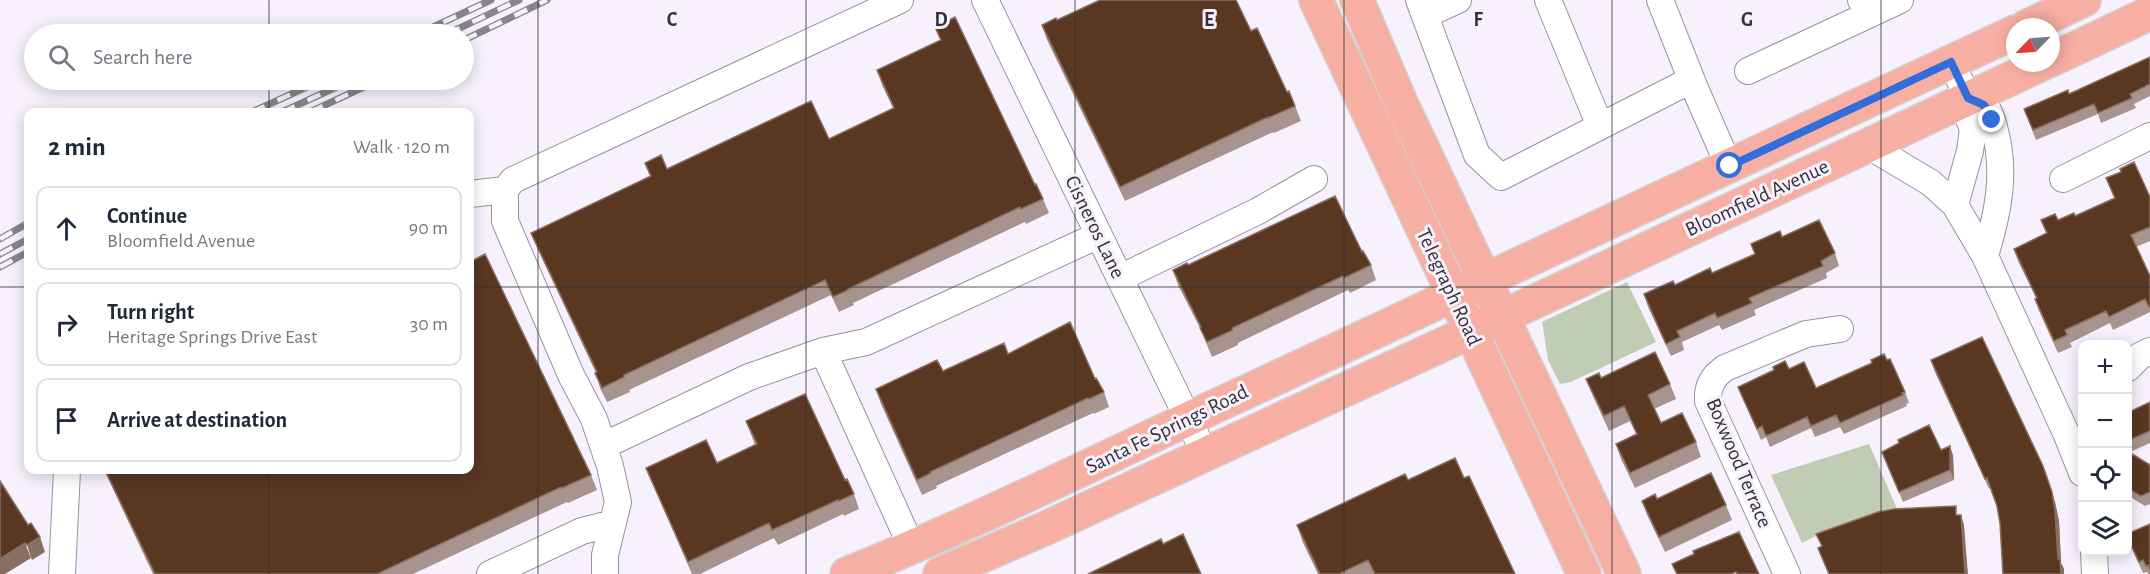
<!DOCTYPE html>
<html lang="en">
<head>
<meta charset="utf-8">
<style>
  :root { --surface:#fff; --page:#f2f2f3; --text:#1f2937; --muted:#747a83; --line:#e0e1e3 }
  body { margin:0; font-family:"Alegreya Sans",sans-serif; background:var(--page); color:var(--text) }
  .controls { position:absolute; right:18px; bottom:18px; display:grid; overflow:hidden; border-radius:12px; box-shadow:0 3px 15px #0003 }
  .controls button { width:54px; height:54px; display:grid; place-items:center; padding:0; border:0; border-bottom:2px solid var(--line); background:var(--surface); color:var(--text); font:30px sans-serif }
  .compass { position:absolute; left:2006px; top:18px; width:54px; height:54px; border-radius:50%; background:var(--surface); box-shadow:0 3px 15px #0003; rotate:245deg }
  .stop { position:absolute; width:18px; height:18px; margin:-14px; border:4px solid #316edc; border-radius:50%; background:#fff }
  .stop.end { background:#316edc; border-color:#fff; box-shadow:0 2px 6px #0008 }
  .list { margin:0; padding:0; list-style:none }
  h2 { display:flex; justify-content:space-between; align-items:center; height:78px; margin:0; padding:0 24px; font-size:26px }
  h2 small { font-size:20px; font-weight:400; color:var(--muted) }
  .list li { display:grid; grid-template-columns:39px 1fr auto; gap:18px; align-items:center; box-sizing:border-box; height:84px; margin:0 12px 12px; padding:0 12px; border:2px solid var(--line); border-radius:12px }
  .list b { display:block; font-size:22px; white-space:nowrap }
  .list p { margin:0; font-size:20px; white-space:nowrap; color:var(--muted) }
  .list em { font-size:20px; font-style:normal; color:var(--muted) }
  .icon { flex:none; width:33px; height:33px; fill:none; stroke:currentColor; stroke-width:2; stroke-linecap:round; stroke-linejoin:round }
  .map { position:relative; flex:none; width:2150px; height:574px; overflow:hidden }
  .search { position:absolute; background:var(--surface); box-shadow:0 3px 15px #0003; left:24px; top:24px; width:450px; height:66px; display:flex; align-items:center; gap:15px; box-sizing:border-box; padding:0 21px; border-radius:33px; color:var(--muted); font-size:22px }
  .panel { position:absolute; background:var(--surface); box-shadow:0 3px 15px #0003; left:24px; top:108px; width:450px; height:366px; border-radius:12px }
  .map>svg:first-child { display:block }
</style>
</head>
<body>
<div class="map">
<svg width="2150" height="574" viewBox="0 0 2150 574">
  <rect width="100%" height="100%" fill="#f6f1fc"/>
  <!-- green -->
  <path fill="#c0cdb4" d="M 1627,282 L 1656,342 L 1571,382 L 1560,384 L 1548,360 L 1542,322 Z
    M 1869,444 L 1898,511 C 1865,517 1831,527 1802,543 L 1771,475 Z"/>
  <g fill="none" stroke-linecap="round" stroke-linejoin="round">
    <!-- minor casing -->
    <g stroke="#98939e" stroke-width="28">
      <path id="minor" d="M 985,0 L 1205,454
        M 1419,0 L 1477,155 L 1501,177 L 1691,80
        M 1548,0 L 1600,126
        M 1660,0 L 1696,91 L 1729,166
        M 1425,15 L 1458,0
        M 1868,15 L 1900,0
        M 1951,62 L 1968,98 L 1967,115 L 1973,129 L 1970,151 L 1955,205
        M 1748,71 L 1868,15 L 1861,0
        M 1968,98 C 1973,100 1982,102 1985,106 C 1990,111 1992,120 1994,127 C 2007,172 1998,213 1985,256
        M 1869,146 L 1931,183 L 1955,205 L 1985,256 L 2066,433 L 2082,473
        M 2063,179 L 2150,136
        M 470,194 L 505,190
        M 1120,278 L 1258,211 L 1314,179
        M 823,351 L 912,548
        M 2128,368 L 2140,356 L 2150,351
        M 603,446 L 749,377 L 823,351 L 866,342 L 1099,235
        M 2094,552 L 2095,574
        M 62,574 L 67,470
        M 490,574 L 582,531 L 613,523
        M 605,574 L 605,555 L 618,502 L 610,466 L 594,419 L 571,375 L 505,221 L 505,190 L 513,180 L 900,0
        M 1787,574 L 1708,401 C 1707,387 1713,376 1725,368 L 1806,334 L 1840,329"/>
    </g>
    <!-- major casing -->
    <g stroke="#d2d2d3" stroke-width="36">
      <path id="major" d="M 1316,0 L 1584,574
        M 1357,0 L 1402,105 L 1624,574
        M 2026,27 L 2084,0
        M 2051,60 L 2150,13
        M 847,574 C 987,518 1121,449 1259,386 C 1511,268 1763,150 2015,32
        M 940,574 L 1046,528 L 1470,332 L 2044,63"/>
    </g>
    <!-- minor -->
    <use href="#minor" stroke="#fff" stroke-width="26"/>
    <!-- major -->
    <use href="#major" stroke="#f7afa4" stroke-width="33"/>
    <!-- rail casing -->
    <g stroke="#87848b" stroke-width="7">
      <path id="rail" d="M 418,34 L 491,0
        M 447,34 L 519,0
        M 464,40 L 547,0
        M 252,112 L 322,80
        M 282,112 L 352,80
        M 310,112 L 379,80
        M 0,239 L 28,223
        M 0,254 L 28,239
        M 0,267 L 28,252"/>
    </g>
    <!-- rail -->
    <use href="#rail" stroke="#f6f1fc" stroke-width="4.5" stroke-dasharray="14" stroke-linecap="butt"/>
  </g>
  <!-- wall -->
  <path fill="#a8948e" d="M 1057,20 L 1251,31 L 1295,106 L 1301,121 L 1274,133 L 1273,132 L 1125,201 L 1047,40 L 1042,25 Z
    M 935,27 L 1043,199 L 1049,213 L 1026,224 L 1025,222 L 853,303 L 854,305 L 839,312 L 831,295 L 629,390 L 630,392 L 607,402 L 600,388 L 596,373 L 537,248 L 531,233 L 650,177 L 645,163 L 667,169 L 829,139 L 893,108 L 882,85 L 877,70 L 940,40 Z
    M 2150,57 L 2150,96 L 2134,104 L 2136,108 L 2101,123 L 2098,114 L 2036,140 L 2024,109 L 2069,94 Z
    M 2106,178 L 2150,197 L 2150,241 L 2136,247 L 2150,276 L 2150,312 L 2113,330 L 2110,323 L 2070,343 L 2072,347 L 2058,353 L 2039,311 L 2035,299 L 2036,298 L 2018,261 L 2014,249 L 2046,233 L 2041,220 L 2058,220 L 2075,216 L 2114,198 Z
    M 1782,237 L 1835,253 L 1839,266 L 1826,273 L 1827,278 L 1754,310 L 1756,315 L 1722,330 L 1719,325 L 1682,342 L 1684,350 L 1671,356 L 1648,307 L 1644,294 L 1712,273 L 1755,254 L 1751,244 Z
    M 1362,252 L 1371,265 L 1376,280 L 1350,293 L 1348,290 L 1238,343 L 1238,345 L 1212,357 L 1200,328 L 1178,285 L 1173,270 L 1188,265 Z
    M 1008,354 L 1095,379 L 1104,392 L 1109,407 L 1094,414 L 1093,413 L 936,486 L 937,488 L 922,495 L 881,404 L 876,389 Z
    M 1887,360 L 1905,392 L 1909,403 L 1906,404 L 1907,406 L 1844,434 L 1840,427 L 1815,437 L 1811,428 L 1770,447 L 1766,437 L 1761,440 L 1738,387 L 1774,371 L 1789,369 L 1816,388 Z
    M 1931,360 L 2047,476 L 2055,502 L 2059,521 L 2061,563 L 2064,569 L 2000,523 L 1997,506 L 1990,488 L 1989,489 L 1934,370 Z
    M 1601,378 L 1670,384 L 1676,399 L 1654,409 L 1661,423 L 1696,442 L 1701,457 L 1635,488 L 1621,459 L 1616,444 L 1636,434 L 1630,421 L 1609,431 L 1592,394 L 1586,379 Z
    M 2150,402 L 2150,443 L 2130,452 L 2150,465 L 2150,504 L 2145,506 L 2127,495 L 2127,413 Z
    M 746,421 L 845,480 L 854,494 L 859,509 L 844,516 L 843,514 L 778,545 L 774,538 L 700,574 L 692,574 L 652,483 L 646,468 L 717,463 L 755,445 Z
    M 1950,446 L 1953,456 L 1954,480 L 1903,502 L 1882,452 L 1941,450 Z
    M 104,470 L 470,470 L 591,475 L 597,490 L 568,503 L 567,502 L 413,574 L 153,574 Z
    M 1464,478 L 1515,574 L 1318,574 L 1303,543 L 1297,525 L 1408,480 Z
    M 1657,499 L 1726,505 L 1732,520 L 1665,552 L 1647,515 L 1642,501 Z
    M 2150,524 L 2150,574 L 2148,574 L 2147,572 L 2143,573 L 2127,538 Z"/>
  <!-- shaded-wall -->
  <path fill="#886f63" d="M 1950,446 L 1953,456 L 1954,480 L 1950,470 Z
    M 2043,466 L 2055,502 L 2059,521 L 2061,563 L 2064,569 L 2064,574 L 2061,574 Z
    M 1961,515 L 1964,525 L 1968,574 L 1965,574 Z
    M 40,537 L 45,552 L 32,560 L 27,545 Z
    M 25,543 L 31,558 L 5,574 L 0,574 L 0,559 Z"/>
  <!-- building -->
  <path fill="#593721" stroke="#886f63" stroke-width="1.5" d="M 1100,0 L 1236,0 L 1251,31 L 1257,28 L 1287,92 L 1289,91 L 1295,106 L 1268,118 L 1268,117 L 1120,187 L 1042,25 L 1056,18 L 1057,20 Z
    M 955,17 L 1035,185 L 1036,184 L 1043,199 L 1021,209 L 1020,207 L 848,289 L 848,290 L 833,297 L 825,280 L 624,375 L 624,377 L 602,388 L 595,373 L 597,372 L 531,233 L 651,176 L 645,163 L 661,155 L 667,169 L 811,101 L 829,139 L 894,108 L 877,70 L 941,40 L 935,27 Z
    M 2150,57 L 2150,84 L 2130,94 L 2132,98 L 2098,113 L 2094,104 L 2033,130 L 2024,109 L 2068,90 L 2069,94 Z
    M 2134,162 L 2150,197 L 2150,227 L 2131,235 L 2150,276 L 2150,307 L 2149,307 L 2145,299 L 2109,317 L 2106,311 L 2065,330 L 2067,335 L 2054,341 L 2035,299 L 2037,298 L 2014,249 L 2047,233 L 2041,220 L 2055,214 L 2058,220 L 2074,213 L 2075,216 L 2115,198 L 2106,178 L 2121,172 L 2120,169 Z
    M 1335,196 L 1362,252 L 1363,251 L 1371,265 L 1344,278 L 1343,276 L 1232,328 L 1233,330 L 1207,342 L 1200,328 L 1201,327 L 1173,270 L 1187,263 L 1188,265 Z
    M 1819,220 L 1835,253 L 1821,261 L 1823,266 L 1749,298 L 1752,303 L 1717,318 L 1715,313 L 1677,331 L 1680,337 L 1666,344 L 1644,294 L 1673,281 L 1675,285 L 1710,268 L 1712,273 L 1755,254 L 1751,244 L 1780,231 L 1782,237 Z
    M 485,254 L 591,475 L 562,488 L 561,487 L 377,574 L 155,574 L 105,470 L 470,470 L 470,262 Z
    M 1070,322 L 1095,379 L 1096,378 L 1104,392 L 1089,399 L 1088,398 L 930,472 L 931,473 L 917,480 L 876,389 L 937,360 L 943,371 L 1004,343 L 1008,354 Z
    M 1982,337 L 2043,466 L 2052,492 L 2055,511 L 2058,559 L 2060,559 L 2061,574 L 2003,574 L 2000,523 L 1997,506 L 1987,478 L 1985,479 L 1931,360 Z
    M 1655,352 L 1670,384 L 1648,395 L 1661,423 L 1682,413 L 1696,442 L 1630,473 L 1616,444 L 1637,434 L 1624,406 L 1604,416 L 1586,379 L 1599,373 L 1601,378 Z
    M 1884,354 L 1887,360 L 1890,359 L 1905,392 L 1902,393 L 1903,395 L 1840,423 L 1836,415 L 1811,426 L 1807,417 L 1766,436 L 1762,426 L 1757,429 L 1738,387 L 1774,370 L 1773,367 L 1785,361 L 1789,369 L 1804,362 L 1816,388 L 1872,363 L 1871,360 Z
    M 805,394 L 845,480 L 847,479 L 854,494 L 839,501 L 838,500 L 772,530 L 769,523 L 688,562 L 646,468 L 706,440 L 717,463 L 757,444 L 746,421 Z
    M 2150,402 L 2150,431 L 2127,441 L 2127,413 Z
    M 1929,425 L 1941,450 L 1950,446 L 1950,470 L 1899,492 L 1882,452 L 1899,443 L 1898,440 Z
    M 2127,451 L 2150,465 L 2150,492 L 2141,496 L 2127,488 Z
    M 1455,458 L 1464,478 L 1469,476 L 1515,574 L 1375,574 L 1368,560 L 1339,574 L 1320,574 L 1297,525 L 1405,474 L 1408,480 Z
    M 1711,473 L 1726,505 L 1659,537 L 1642,501 L 1655,494 L 1657,499 Z
    M 0,481 L 28,525 L 31,523 L 40,537 L 27,545 L 25,543 L 0,559 Z
    M 1956,506 L 1956,515 L 1961,515 L 1965,574 L 1829,574 L 1818,548 L 1822,546 L 1816,534 L 1878,512 L 1894,509 Z
    M 2150,524 L 2150,570 L 2148,565 L 2146,566 L 2143,560 L 2139,562 L 2127,537 L 2127,534 Z
    M 1739,532 L 1759,574 L 1737,574 L 1736,572 L 1731,574 L 1677,574 L 1672,564 L 1694,554 L 1693,551 Z
    M 1183,534 L 1201,574 L 1088,574 L 1161,539 L 1163,544 Z"/>
  <g fill="none" stroke-linecap="round" stroke-linejoin="round">
    <!-- route -->
    <path stroke="#316edc" stroke-width="8" d="M 1730,166 L 1951,62 L 1968,98 L 1984,105 L 1992,120"/>
  </g>
  <!-- grid -->
  <path fill="none" stroke="#333136" stroke-width="1.5" stroke-opacity="0.55" d="M 269,0 L 269,34M 538,0 L 538,574M 806,0 L 806,574M 1075,0 L 1075,574M 1344,0 L 1344,574M 1612,0 L 1612,574M 1881,0 L 1881,574M 269,80 L 269,112M 0,287 L 28,287M 470,287 L 2150,287M 269,470 L 269,574"/>
  <g text-anchor="middle" dominant-baseline="central" stroke-width="6" stroke-linejoin="round" paint-order="stroke">
    <!-- street labels -->
    <g font-size="21" fill="#333136" stroke="#f6f1fc">
      <text transform="translate(1757 198) rotate(-25)">Bloomfield Avenue</text>
      <text transform="translate(1095 227) rotate(64)">Cisneros Lane</text>
      <text transform="translate(1449 287) rotate(65)">Telegraph Road</text>
      <text transform="translate(1167 429) rotate(-26)">Santa Fe Springs Road</text>
      <text transform="translate(1739 463) rotate(67)">Boxwood Terrace</text>
    </g>
  </g>
  <g font-size="20" text-anchor="middle" font-weight="bold" fill="#333136" stroke="#f6f1fc" stroke-width="6" stroke-linejoin="round" paint-order="stroke">
    <text x="672" y="26">C</text>
    <text x="941" y="26">D</text>
    <text x="1209" y="26">E</text>
    <text x="1478" y="26">F</text>
    <text x="1747" y="26">G</text>
  </g>
</svg>
<div class="controls">
<button>+</button>
<button>−</button>
<button><svg class="icon" aria-label="locate" viewBox="0 0 24 24"><circle cx="12" cy="12" r="6"/><path d="M12 2v4M12 18v4M2 12h4M18 12h4"/></svg></button>
<button><svg class="icon" aria-label="layers" viewBox="0 0 24 24"><path d="M12 4l9 5-9 5-9-5zM3 14l9 5 9-5"/></svg></button>
</div>
<svg class="compass" viewBox="-18 -18 36 36"><path d="M0-13l5 13h-10z" fill="#e53935"/><path d="M0 13l5-13h-10z" fill="#747a83"/></svg>
<div class="stop" style="left:1730px;top:166px"></div>
<div class="stop end" style="left:1992px;top:120px"></div>
<div class="search"><svg class="icon" aria-label="search" viewBox="0 0 24 24"><circle cx="10" cy="10" r="6"/><path d="M15 15l6 6"/></svg>Search here</div>
<section class="panel">
<h2>2 min<small>Walk · 120 m</small></h2>
<ul class="list">
<li><svg class="icon" aria-label="ahead" viewBox="0 0 24 24"><path d="M12 20V5M6 11l6-6 6 6"/></svg><div><b>Continue</b><p>Bloomfield Avenue</p></div><em>90 m</em></li>
<li><svg class="icon" aria-label="right" viewBox="0 0 24 24"><path d="M7 20v-9h11M14 6l5 5-5 5"/></svg><div><b>Turn right</b><p>Heritage Springs Drive East</p></div><em>30 m</em></li>
<li><svg class="icon" aria-label="arrive" viewBox="0 0 24 24"><path d="M6 21V4h12l-3 4 3 4H6"/></svg><div><b>Arrive at destination</b></div></li>
</ul>
</section>
</div>
</body>
</html>
